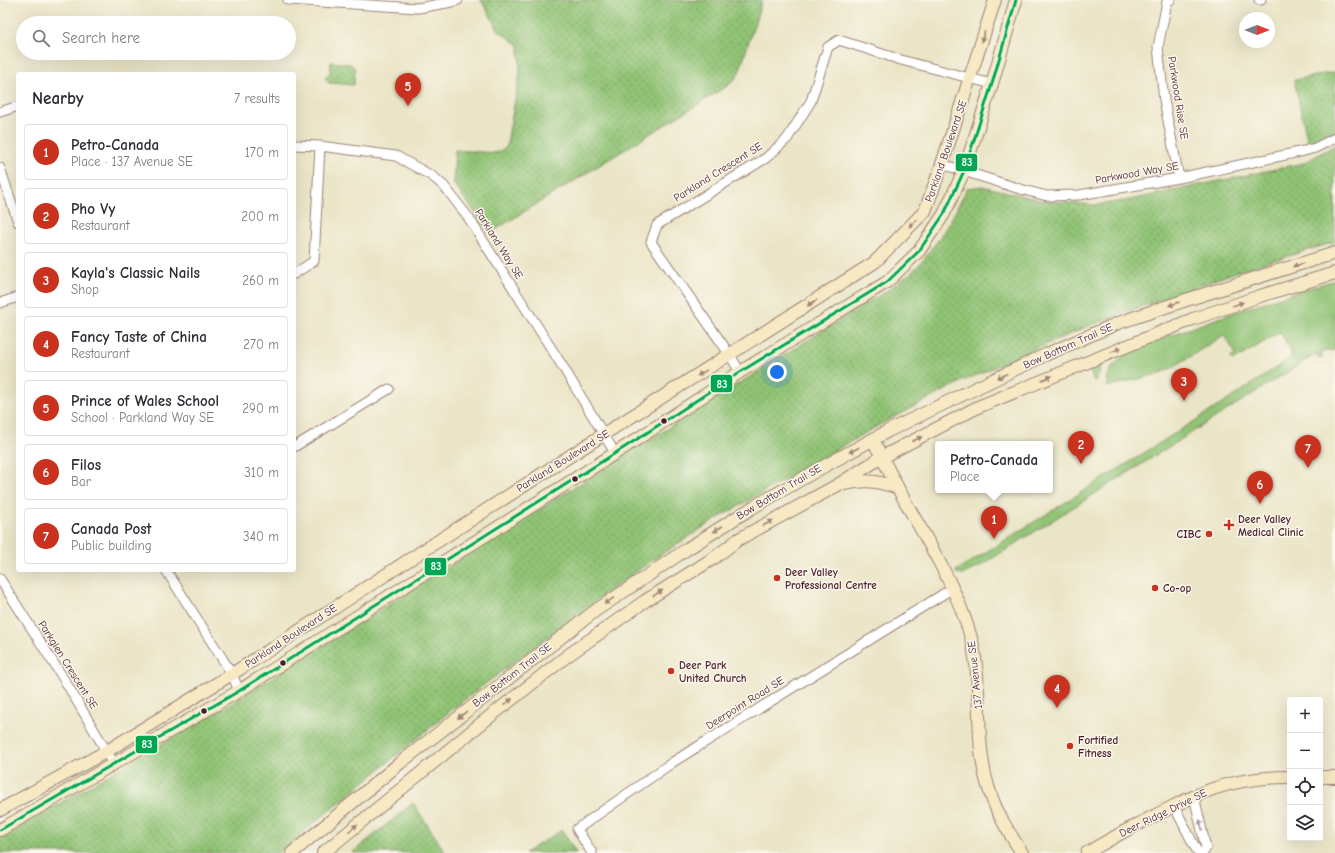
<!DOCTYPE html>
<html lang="en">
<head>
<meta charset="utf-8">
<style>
  :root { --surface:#fff; --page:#f7f7f7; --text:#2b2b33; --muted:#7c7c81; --line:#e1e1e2; --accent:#c8321e }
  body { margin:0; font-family:"Comic Neue",sans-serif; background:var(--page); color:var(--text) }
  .controls { position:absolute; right:12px; bottom:12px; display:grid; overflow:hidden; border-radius:4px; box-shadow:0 4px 16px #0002 }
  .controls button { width:36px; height:36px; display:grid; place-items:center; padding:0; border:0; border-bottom:1px solid var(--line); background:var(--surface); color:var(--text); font:20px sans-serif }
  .compass { position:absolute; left:1239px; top:12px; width:36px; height:36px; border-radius:50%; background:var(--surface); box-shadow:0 4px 16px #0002; rotate:90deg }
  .you { position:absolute; left:777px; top:372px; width:14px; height:14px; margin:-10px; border:3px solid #fff; border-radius:50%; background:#1a73e8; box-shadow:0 0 0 6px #1a73e833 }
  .badge { display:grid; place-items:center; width:26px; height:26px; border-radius:50%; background:var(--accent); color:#fff; font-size:13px; font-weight:700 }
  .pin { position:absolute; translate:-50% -33px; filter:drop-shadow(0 1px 2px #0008) }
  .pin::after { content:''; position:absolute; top:21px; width:14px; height:12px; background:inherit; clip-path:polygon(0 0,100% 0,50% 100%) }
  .popup { position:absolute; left:935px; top:441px; width:118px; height:52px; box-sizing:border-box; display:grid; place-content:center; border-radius:4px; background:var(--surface); filter:drop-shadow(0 1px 3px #0005); font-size:13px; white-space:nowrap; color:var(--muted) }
  .popup b { font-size:15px; color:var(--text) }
  .popup::after { content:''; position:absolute; left:50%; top:100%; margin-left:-8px; border:8px solid transparent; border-top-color:var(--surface) }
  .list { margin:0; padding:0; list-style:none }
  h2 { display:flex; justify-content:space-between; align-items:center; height:52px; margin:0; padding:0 16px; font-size:17px }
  h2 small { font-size:13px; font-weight:400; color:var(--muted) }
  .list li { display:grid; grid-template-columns:26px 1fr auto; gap:12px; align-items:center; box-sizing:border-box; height:56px; margin:0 8px 8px; padding:0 8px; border:1px solid var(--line); border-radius:4px }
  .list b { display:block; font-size:15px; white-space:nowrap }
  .list p { margin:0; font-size:13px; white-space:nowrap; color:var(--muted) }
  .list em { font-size:13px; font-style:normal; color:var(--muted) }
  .icon { flex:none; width:22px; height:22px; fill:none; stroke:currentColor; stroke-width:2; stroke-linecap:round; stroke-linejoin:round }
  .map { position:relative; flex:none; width:1335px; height:853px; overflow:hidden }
  .search { position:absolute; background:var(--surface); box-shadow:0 4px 16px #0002; left:16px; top:16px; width:280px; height:44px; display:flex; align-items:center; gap:10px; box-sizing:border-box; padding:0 14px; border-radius:22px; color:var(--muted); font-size:15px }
  .panel { position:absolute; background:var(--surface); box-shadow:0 4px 16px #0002; left:16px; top:72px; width:280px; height:500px; border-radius:4px }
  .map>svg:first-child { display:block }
</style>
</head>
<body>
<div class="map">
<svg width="1335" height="853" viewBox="0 0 1335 853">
  <defs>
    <pattern id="park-dots" width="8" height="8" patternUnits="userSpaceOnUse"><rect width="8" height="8" fill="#90c374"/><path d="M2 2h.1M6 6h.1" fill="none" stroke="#789e5f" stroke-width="1.8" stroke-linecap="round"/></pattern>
  </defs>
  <rect width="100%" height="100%" fill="#fbf7ec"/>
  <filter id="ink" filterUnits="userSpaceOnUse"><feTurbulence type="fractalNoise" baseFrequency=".025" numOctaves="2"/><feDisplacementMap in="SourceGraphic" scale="8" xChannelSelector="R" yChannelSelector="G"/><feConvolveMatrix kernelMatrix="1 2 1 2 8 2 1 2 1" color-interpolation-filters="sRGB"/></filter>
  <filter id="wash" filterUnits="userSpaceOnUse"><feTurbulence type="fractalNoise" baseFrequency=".012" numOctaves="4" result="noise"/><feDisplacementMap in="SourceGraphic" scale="16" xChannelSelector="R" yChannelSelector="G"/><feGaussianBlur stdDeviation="0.9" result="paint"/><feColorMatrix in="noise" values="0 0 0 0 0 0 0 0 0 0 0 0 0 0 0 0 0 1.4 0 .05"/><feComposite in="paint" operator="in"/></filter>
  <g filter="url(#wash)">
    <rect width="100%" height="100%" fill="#ebe5c7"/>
    <!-- grass -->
    <path fill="#90c374" stroke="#6d7150" d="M 1335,280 L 1335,350 L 1322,352 L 1322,358 L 1320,359 L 1316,354 L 982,565 L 962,575 L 956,573 L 956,571 L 1228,400 L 1292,357 L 1289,350 L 1290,349 L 1280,332 L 1233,361 L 1230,357 L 1236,354 L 1224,335 L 1172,368 L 1158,374 L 1107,387 C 1105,368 1123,355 1138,347 L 1252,306 Z
      M 1097,363 L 1101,366 L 1097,380 L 1094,381 L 1090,371 L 1092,365 Z"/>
    <!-- park -->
    <path fill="url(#park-dots)" stroke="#6d7150" d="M 481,0 L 762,0 L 740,70 L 736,78 L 729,85 L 490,233 L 453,183 L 455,150 L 495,153 L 506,148 L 520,73 L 519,45 L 499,31 Z
      M 331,62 L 351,64 L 355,68 L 354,85 L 329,83 L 325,77 L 330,73 Z
      M 1335,72 L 1335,133 L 1329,137 L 1308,143 L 1294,80 Z
      M 1335,145 L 1335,242 L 1239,271 L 1086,327 L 965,380 L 890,419 L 713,521 L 653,560 L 594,602 L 464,700 L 278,853 L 0,853 L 0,838 L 230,704 L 889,289 C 898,282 910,275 918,266 C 938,243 954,216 967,188 L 982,186 L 1041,200 L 1094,205 L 1124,201 L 1304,163 Z
      M 413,803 L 446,853 L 352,853 Z
      M 562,830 L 576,853 L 525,853 Z"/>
  </g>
  <g filter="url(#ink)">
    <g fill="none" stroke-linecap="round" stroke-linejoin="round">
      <!-- street casing -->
      <g stroke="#9a8279" stroke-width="11">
        <path id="street" d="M 288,0 L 418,8 L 452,2 L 458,0
          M 1170,0 L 1167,2 L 1158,47 L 1164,100 L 1179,178
          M 1259,0 L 1261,0
          M 0,112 L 18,106
          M 294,145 L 320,146 L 396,156 L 432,176 L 444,186 L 468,217 L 563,367 L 615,453
          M 942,164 L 1020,189 L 1047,196 L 1079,195 L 1179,178 L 1304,151 L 1315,148 L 1335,138
          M 0,168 L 18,222
          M 294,274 L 314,261 L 320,146
          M 0,303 L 18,297
          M 740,372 L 730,355 L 651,242 L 657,225 L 766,158 L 787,139 L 811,101 L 828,47 L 839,40 L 901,60 L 992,84
          M 294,447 L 389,389
          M 166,570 L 232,674 L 239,691
          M 0,579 L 65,681 L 114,764
          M 1194,796 L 1206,848 L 1203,853
          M 1174,806 L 1197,851 L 1201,853
          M 592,853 L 577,829 L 673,762 L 953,588"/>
      </g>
      <!-- secondary casing -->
      <g stroke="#9a8279" stroke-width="14">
        <path id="secondary" d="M 873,440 C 885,463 897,487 910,510 C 934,552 959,593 972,641 C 974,649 975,657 976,665 C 981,705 976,747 988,786 C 995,811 1008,831 1022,853
          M 845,484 C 865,479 878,481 898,488
          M 1320,777 L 1335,777
          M 0,810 L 107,751 L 232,674 L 604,434 L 875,262 L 925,211 L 942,164 L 995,0
          M 0,830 L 239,691 L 625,447 L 740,372 L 887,282 L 919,251 L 944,214 L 964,171 L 992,84 L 1016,0
          M 292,853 L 400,763 L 595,611 L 687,549 L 750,509 L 821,468 L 888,431 L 974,389 L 1045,355 L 1118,323 L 1186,300 L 1335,253
          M 323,853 L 483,722 L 567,656 L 645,601 L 714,558 L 739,539 L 836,486 L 882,457 L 978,407 L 1193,319 L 1260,296 L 1335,273
          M 1087,853 C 1110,839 1132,827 1156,815 C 1169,809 1182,801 1195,796 C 1224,783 1258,777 1290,777"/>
      </g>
      <!-- street -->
      <use href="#street" stroke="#fff" stroke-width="9"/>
      <!-- secondary -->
      <use href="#secondary" stroke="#f6e9c3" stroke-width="12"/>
      <!-- bus-1 casing -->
      <g stroke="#fbf7ec" stroke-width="6">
        <path id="bus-1" d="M 0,830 L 239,691 L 625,447 L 740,372 L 887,282 L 919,251 L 944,214 L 964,171 L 992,84 L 1016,0"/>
      </g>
      <!-- bus-1 -->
      <use href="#bus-1" stroke="#00a651" stroke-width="3"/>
    </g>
    <!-- one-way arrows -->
    <defs><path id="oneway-solid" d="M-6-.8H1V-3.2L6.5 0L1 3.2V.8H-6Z"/></defs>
    <g fill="#a08477">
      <use href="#oneway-solid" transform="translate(983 37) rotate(107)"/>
      <use href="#oneway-solid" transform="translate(913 223) rotate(134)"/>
      <use href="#oneway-solid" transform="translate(1298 265) rotate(162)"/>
      <use href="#oneway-solid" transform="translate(812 303) rotate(147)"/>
      <use href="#oneway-solid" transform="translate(1174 304) rotate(161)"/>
      <use href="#oneway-solid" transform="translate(1238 304) rotate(-19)"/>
      <use href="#oneway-solid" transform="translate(1116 350) rotate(-22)"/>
      <use href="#oneway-solid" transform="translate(702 373) rotate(148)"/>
      <use href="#oneway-solid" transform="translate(1002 376) rotate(154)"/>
      <use href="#oneway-solid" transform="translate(1047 378) rotate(-23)"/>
      <use href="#oneway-solid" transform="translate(917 439) rotate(-27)"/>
      <use href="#oneway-solid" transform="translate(854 450) rotate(152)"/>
      <use href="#oneway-solid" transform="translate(768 523) rotate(-30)"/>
      <use href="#oneway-solid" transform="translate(718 529) rotate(147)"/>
      <use href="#oneway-solid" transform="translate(658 593) rotate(-32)"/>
      <use href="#oneway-solid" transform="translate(609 601) rotate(146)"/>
      <use href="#oneway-solid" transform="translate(508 702) rotate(-38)"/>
      <use href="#oneway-solid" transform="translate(462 715) rotate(142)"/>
      <use href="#oneway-solid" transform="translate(353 828) rotate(-40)"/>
    </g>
    <use fill="#ae9aa0" href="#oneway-solid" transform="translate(1201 825) rotate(-103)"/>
  </g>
  <!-- markers -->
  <g fill="#4a1f2b" stroke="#fbf7ec" stroke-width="1.5">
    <circle cx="664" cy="421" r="3.5"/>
    <circle cx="575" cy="479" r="3.5"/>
    <circle cx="283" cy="663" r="3.5"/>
    <circle cx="204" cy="711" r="3.5"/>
  </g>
  <g fill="#c8321e" stroke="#fbf7ec" stroke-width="1.5">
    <path d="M1227 519h4v4h4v4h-4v4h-4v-4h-4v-4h4z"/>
    <circle cx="1209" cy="534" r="4"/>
    <circle cx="777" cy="578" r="4"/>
    <circle cx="1155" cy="588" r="4"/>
    <circle cx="671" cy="671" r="4"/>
    <circle cx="1070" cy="746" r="4"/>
  </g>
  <g text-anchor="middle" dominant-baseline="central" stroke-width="3" stroke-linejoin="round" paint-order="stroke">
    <!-- street labels -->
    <g font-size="11" fill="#4a1f2b" stroke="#fbf7ec">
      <text transform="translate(1178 98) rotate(81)">Parkwood Rise SE</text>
      <text transform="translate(946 151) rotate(-71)">Parkland Boulevard SE</text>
      <text transform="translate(718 172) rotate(-32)">Parkland Crescent SE</text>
      <text transform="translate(1137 173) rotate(-10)">Parkwood Way SE</text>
      <text transform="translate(499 244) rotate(58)">Parkland Way SE</text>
      <text transform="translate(1068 346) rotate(-24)">Bow Bottom Trail SE</text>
      <text transform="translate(563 461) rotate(-32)">Parkland Boulevard SE</text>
      <text transform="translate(779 492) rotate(-31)">Bow Bottom Trail SE</text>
      <text transform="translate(291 636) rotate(-33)">Parkland Boulevard SE</text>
      <text transform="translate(68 665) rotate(58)">Parkglen Crescent SE</text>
      <text transform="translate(512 675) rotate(-38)">Bow Bottom Trail SE</text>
      <text transform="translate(975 675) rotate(-96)">137 Avenue SE</text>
      <text transform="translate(745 703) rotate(-32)">Deerpoint Road SE</text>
      <text transform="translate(1163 813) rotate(-26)">Deer Ridge Drive SE</text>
    </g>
    <!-- poi labels -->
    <g font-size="11" font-weight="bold" fill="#4a1f2b" stroke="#fbf7ec" text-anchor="start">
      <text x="1238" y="519">Deer Valley<tspan x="1238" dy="13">Medical Clinic</tspan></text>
      <text x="1201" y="534" text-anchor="end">CIBC</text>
      <text x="785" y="572">Deer Valley<tspan x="785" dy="13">Professional Centre</tspan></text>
      <text x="1163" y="588">Co-op</text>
      <text x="679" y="665">Deer Park<tspan x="679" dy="13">United Church</tspan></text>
      <text x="1078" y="740">Fortified<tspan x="1078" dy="13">Fitness</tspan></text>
    </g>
  </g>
  <g stroke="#fbf7ec" stroke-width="1.5">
    <rect x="955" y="153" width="23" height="19" rx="4" fill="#00a651"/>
    <rect x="710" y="374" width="23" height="19" rx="4" fill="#00a651"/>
    <rect x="424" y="557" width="23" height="19" rx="4" fill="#00a651"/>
    <rect x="135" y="735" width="23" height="19" rx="4" fill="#00a651"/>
  </g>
  <g font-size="11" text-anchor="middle" font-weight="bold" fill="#fff">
    <text x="967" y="166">83</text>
    <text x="722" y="388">83</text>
    <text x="436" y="570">83</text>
    <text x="147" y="748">83</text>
  </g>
</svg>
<div class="controls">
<button>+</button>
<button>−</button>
<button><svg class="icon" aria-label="locate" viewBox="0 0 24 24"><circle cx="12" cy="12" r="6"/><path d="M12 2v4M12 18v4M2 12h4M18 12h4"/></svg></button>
<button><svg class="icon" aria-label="layers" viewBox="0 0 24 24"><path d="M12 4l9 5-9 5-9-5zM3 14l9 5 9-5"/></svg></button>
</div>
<svg class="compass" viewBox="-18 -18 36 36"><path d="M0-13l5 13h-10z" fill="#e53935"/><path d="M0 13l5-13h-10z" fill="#7c7c81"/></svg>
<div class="you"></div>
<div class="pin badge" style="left:994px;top:539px">1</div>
<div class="popup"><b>Petro-Canada</b>Place</div>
<div class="pin badge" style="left:1081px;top:464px">2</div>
<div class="pin badge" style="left:1184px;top:401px">3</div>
<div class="pin badge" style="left:1057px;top:708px">4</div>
<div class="pin badge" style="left:408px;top:106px">5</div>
<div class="pin badge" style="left:1260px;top:504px">6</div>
<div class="pin badge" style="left:1308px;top:468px">7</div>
<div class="search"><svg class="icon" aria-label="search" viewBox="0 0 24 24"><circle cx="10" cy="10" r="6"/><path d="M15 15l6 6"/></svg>Search here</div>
<section class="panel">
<h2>Nearby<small>7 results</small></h2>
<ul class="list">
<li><span class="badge">1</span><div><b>Petro-Canada</b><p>Place · 137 Avenue SE</p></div><em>170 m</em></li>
<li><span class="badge">2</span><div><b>Pho Vy</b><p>Restaurant</p></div><em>200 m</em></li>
<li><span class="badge">3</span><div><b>Kayla's Classic Nails</b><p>Shop</p></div><em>260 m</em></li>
<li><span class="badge">4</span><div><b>Fancy Taste of China</b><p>Restaurant</p></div><em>270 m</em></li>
<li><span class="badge">5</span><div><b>Prince of Wales School</b><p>School · Parkland Way SE</p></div><em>290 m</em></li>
<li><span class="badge">6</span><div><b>Filos</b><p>Bar</p></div><em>310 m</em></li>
<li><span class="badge">7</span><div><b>Canada Post</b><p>Public building</p></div><em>340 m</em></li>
</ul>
</section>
</div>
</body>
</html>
